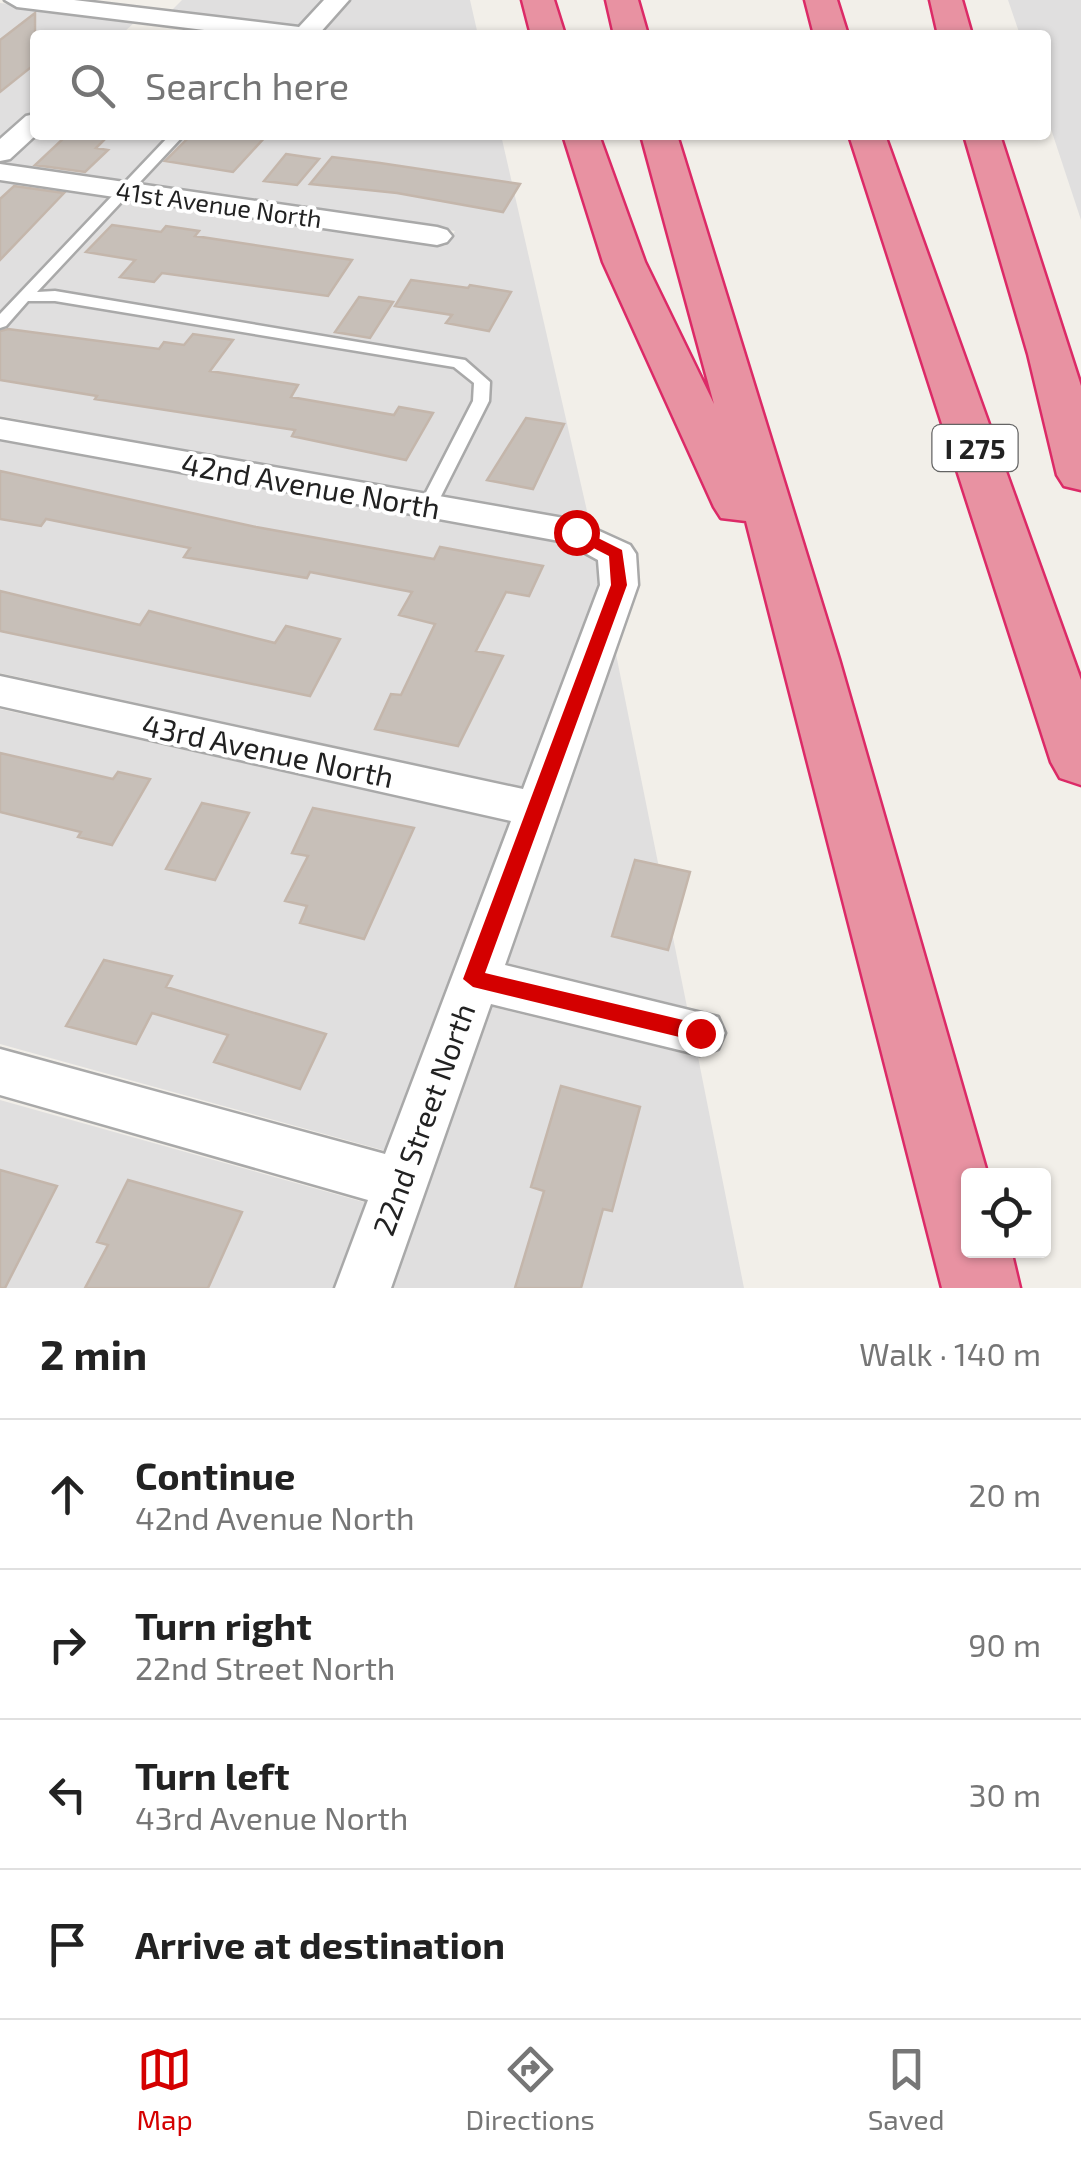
<!DOCTYPE html>
<html lang="en">
<head>
<meta charset="utf-8">
<style>
  :root { --surface:#fff; --page:#f6f6f6; --text:#222; --muted:#767676; --line:#e0e0e0; --accent:#d40000 }
  body { margin:0; font-family:"Exo 2",sans-serif; background:var(--page); color:var(--text) }
  .controls { position:absolute; right:30px; bottom:30px; display:grid; overflow:hidden; border-radius:10px; box-shadow:0 2px 8px #0004 }
  .controls button { width:90px; height:90px; display:grid; place-items:center; padding:0; border:0; border-bottom:2px solid var(--line); background:var(--surface); color:var(--text); font:50px sans-serif }
  .stop { position:absolute; width:30px; height:30px; margin:-22px; border:8px solid #d40000; border-radius:50%; background:#fff }
  .stop.end { background:#d40000; border-color:#fff; box-shadow:0 2px 10px #0008 }
  .list { margin:0; padding:0; list-style:none }
  h2 { display:flex; justify-content:space-between; align-items:center; height:130px; margin:0; padding:0 40px; font-size:42px }
  h2 small { font-size:32px; font-weight:400; color:var(--muted) }
  .list li { display:grid; grid-template-columns:65px 1fr auto; gap:30px; align-items:center; box-sizing:border-box; height:150px; padding:0 40px; border-top:2px solid var(--line) }
  .list b { display:block; font-size:38px; white-space:nowrap }
  .list p { margin:0; font-size:32px; white-space:nowrap; color:var(--muted) }
  .list em { font-size:32px; font-style:normal; color:var(--muted) }
  .icon { flex:none; width:55px; height:55px; fill:none; stroke:currentColor; stroke-width:2; stroke-linecap:round; stroke-linejoin:round }
  .map { position:relative; flex:none; width:1081px; height:1288px; overflow:hidden }
  .search { position:absolute; background:var(--surface); box-shadow:0 2px 8px #0004; left:30px; right:30px; top:30px; height:110px; display:flex; align-items:center; gap:25px; box-sizing:border-box; padding:0 35px; border-radius:10px; color:var(--muted); font-size:38px }
  .sheet { height:730px; background:var(--surface) }
  nav { display:flex; justify-content:space-around; align-items:center; box-sizing:border-box; height:140px; border-top:2px solid var(--line); background:var(--surface); font-size:28px; color:var(--muted) }
  nav a { display:grid; justify-items:center; gap:5px }
  nav .on { color:var(--accent) }
  .map>svg:first-child { display:block }
</style>
</head>
<body>
<div class="map">
<svg width="1081" height="1288" viewBox="0 0 1081 1288">
  <rect width="100%" height="100%" fill="#f2efe9"/>
  <!-- residential -->
  <path fill="#e0dfdf" d="M 182,0 L 326,0 L 299,29 L 169,13 Z
    M 349,0 L 470,0 L 478,35 L 321,31 Z
    M 1008,0 L 1081,0 L 1081,220 L 1046,114 L 1046,35 L 1020,35 Z
    M 0,3 L 137,20 L 121,35 L 35,35 L 35,110 L 0,141 Z
    M 35,133 L 501,135 L 590,524 L 0,416 L 0,180 L 445,246 L 455,231 L 1,164 Z
    M 0,441 L 567,544 L 597,560 L 601,584 L 522,787 L 0,673 Z
    M 615,649 L 687,1007 L 503,962 Z
    M 0,709 L 509,822 L 386,1151 L 0,1044 Z
    M 488,1006 L 698,1057 L 744,1288 L 390,1288 Z
    M 0,1100 L 367,1203 L 335,1288 L 0,1288 Z"/>
  <!-- building -->
  <path fill="#c7bfb8" stroke="#c4b6ab" stroke-width="2.5" d="M 35,13 L 35,64 L 0,92 L 0,40 Z
    M 67,135 L 109,135 L 96,148 L 108,150 L 85,172 L 35,165 Z
    M 191,135 L 267,135 L 233,172 L 165,161 Z
    M 286,154 L 319,159 L 297,185 L 264,181 Z
    M 332,157 L 380,163 L 520,184 L 503,212 L 397,193 L 310,184 Z
    M 14,186 L 64,193 L 0,260 L 0,199 Z
    M 112,225 L 161,232 L 166,226 L 199,231 L 195,236 L 352,260 L 328,296 L 162,273 L 154,282 L 120,277 L 135,260 L 86,252 Z
    M 411,280 L 468,288 L 470,285 L 511,292 L 489,331 L 446,323 L 452,315 L 395,306 Z
    M 359,297 L 393,302 L 370,338 L 335,332 Z
    M 8,329 L 159,349 L 164,342 L 184,345 L 193,334 L 233,340 L 210,371 L 298,385 L 291,397 L 394,415 L 399,407 L 433,413 L 406,460 L 292,436 L 295,430 L 95,399 L 97,396 L 0,380 L 0,331 Z
    M 526,418 L 564,424 L 533,489 L 487,480 Z
    M 0,471 L 256,527 L 434,559 L 440,547 L 543,566 L 529,596 L 506,592 L 476,651 L 503,656 L 458,746 L 375,729 L 391,694 L 401,695 L 435,624 L 399,615 L 412,592 L 310,572 L 307,578 L 184,557 L 190,548 L 46,519 L 41,526 L 0,519 Z
    M 0,591 L 140,625 L 149,611 L 275,643 L 286,626 L 340,639 L 310,696 L 0,631 Z
    M 0,753 L 113,779 L 118,772 L 150,779 L 112,845 L 78,837 L 81,832 L 0,812 Z
    M 202,803 L 249,813 L 215,880 L 166,869 Z
    M 313,808 L 414,828 L 364,939 L 300,923 L 307,906 L 285,901 L 308,856 L 292,853 Z
    M 635,860 L 690,872 L 668,950 L 612,936 Z
    M 104,960 L 172,976 L 166,987 L 326,1034 L 300,1089 L 214,1062 L 228,1035 L 152,1013 L 136,1044 L 66,1026 Z
    M 561,1086 L 640,1107 L 612,1211 L 603,1209 L 581,1288 L 515,1288 L 544,1191 L 531,1187 Z
    M 0,1170 L 57,1186 L 5,1288 L 0,1288 Z
    M 128,1180 L 242,1212 L 208,1288 L 85,1288 L 108,1245 L 97,1242 Z"/>
  <g fill="none" stroke-linecap="round" stroke-linejoin="round">
    <!-- lane casing -->
    <g stroke="#a9a9a9" stroke-width="5">
      <path id="lane" d="M 170,135 L 184,135 L 37,292 L 55,291 L 465,360 L 490,382 L 489,401 L 434,510 L 422,510 L 419,506 L 473,401 L 474,383 L 454,367 L 55,301 L 28,301 L 6,326 L 0,328 L 0,314 Z"/>
    </g>
    <!-- street casing -->
    <g stroke="#a9a9a9" stroke-width="5">
      <path id="street" d="M 5,0 L 74,0 L 299,27 L 324,0 L 349,0 L 318,35 L 245,35 L 17,7 Z
        M 35,114 L 36,135 L 10,159 L 0,161 L 0,139 L 26,116 Z
        M 0,164 L 437,227 L 447,230 L 452,236 L 447,242 L 437,245 L 0,180 Z
        M 0,419 L 575,520 L 630,545 L 636,554 L 638,585 L 505,965 L 718,1017 L 725,1033 L 718,1049 L 700,1055 L 491,1004 L 391,1288 L 335,1288 L 368,1200 L 0,1095 L 0,1049 L 385,1154 L 511,821 L 0,706 L 0,676 L 523,789 L 600,585 L 598,560 L 565,542 L 0,439 Z"/>
    </g>
    <!-- highway casing -->
    <g stroke="#dc2a67" stroke-width="5">
      <path id="highway" d="M 522,0 L 554,0 L 565,35 L 531,35 Z
        M 606,0 L 638,0 L 648,35 L 614,35 Z
        M 805,0 L 837,0 L 848,35 L 814,35 Z
        M 930,0 L 962,0 L 972,35 L 938,35 Z
        M 563,135 L 599,135 L 645,262 L 714,404 L 641,135 L 677,135 L 839,659 L 988,1176 L 968,1176 L 968,1250 L 1011,1250 L 1020,1288 L 942,1288 L 746,521 L 721,518 L 714,507 L 603,262 Z
        M 849,135 L 885,135 L 1081,680 L 1081,785 L 1060,778 L 1051,762 Z
        M 964,135 L 1000,135 L 1081,386 L 1081,490 L 1064,486 L 1057,475 L 1028,354 Z"/>
    </g>
    <!-- lane -->
    <use href="#lane" fill="#fff" fill-rule="evenodd"/>
    <!-- street -->
    <use href="#street" fill="#fff" fill-rule="evenodd"/>
    <!-- highway -->
    <use href="#highway" fill="#e892a2" fill-rule="evenodd"/>
  </g>
  <!-- route -->
  <path fill="#d40000" d="M 576,527 L 622,550 L 627,585 L 485,973 L 700,1024 L 710,1033 L 700,1042 L 473,987 L 463,979 L 611,585 L 609,556 L 570,536 L 568,532 Z"/>
  <g text-anchor="middle" dominant-baseline="central" stroke-width="8" stroke-linejoin="round" paint-order="stroke">
    <!-- far-street labels -->
    <g font-size="25" fill="#222" stroke="#fff">
      <text transform="translate(219 204) rotate(8)">41st Avenue North</text>
    </g>
    <!-- shield labels -->
    <rect fill="#fff" stroke="#646464" stroke-width="2.5" x="932.5" y="425" width="85" height="46" rx="8"/>
    <g font-size="28" font-weight="bold" fill="#222">
      <text x="975" y="448">I 275</text>
    </g>
    <!-- street labels -->
    <g font-size="30" fill="#222" stroke="#fff">
      <text transform="translate(311 485) rotate(10)">42nd Avenue North</text>
      <text transform="translate(268 750) rotate(12)">43rd Avenue North</text>
      <text transform="translate(423 1119) rotate(-70)">22nd Street North</text>
    </g>
  </g>
</svg>
<div class="controls">
<button><svg class="icon" aria-label="locate" viewBox="0 0 24 24"><circle cx="12" cy="12" r="6"/><path d="M12 2v4M12 18v4M2 12h4M18 12h4"/></svg></button>
</div>
<div class="stop" style="left:576px;top:532px"></div>
<div class="stop end" style="left:700px;top:1033px"></div>
<div class="search"><svg class="icon" aria-label="search" viewBox="0 0 24 24"><circle cx="10" cy="10" r="6"/><path d="M15 15l6 6"/></svg>Search here</div>
</div>
<section class="sheet">
<h2>2 min<small>Walk · 140 m</small></h2>
<ul class="list">
<li><svg class="icon" aria-label="ahead" viewBox="0 0 24 24"><path d="M12 20V5M6 11l6-6 6 6"/></svg><div><b>Continue</b><p>42nd Avenue North</p></div><em>20 m</em></li>
<li><svg class="icon" aria-label="right" viewBox="0 0 24 24"><path d="M7 20v-9h11M14 6l5 5-5 5"/></svg><div><b>Turn right</b><p>22nd Street North</p></div><em>90 m</em></li>
<li><svg class="icon" aria-label="left" viewBox="0 0 24 24"><path d="M17 20v-9H6M10 6l-5 5 5 5"/></svg><div><b>Turn left</b><p>43rd Avenue North</p></div><em>30 m</em></li>
<li><svg class="icon" aria-label="arrive" viewBox="0 0 24 24"><path d="M6 21V4h12l-3 4 3 4H6"/></svg><div><b>Arrive at destination</b></div></li>
</ul>
</section>
<nav>
<a class="on"><svg class="icon" aria-label="map" viewBox="0 0 24 24"><path d="M3 6l6-2 6 2 6-2v14l-6 2-6-2-6 2zM9 4v14M15 6v14"/></svg>Map</a>
<a><svg class="icon" aria-label="directions" viewBox="0 0 24 24"><path d="M12 3l9 9-9 9-9-9zM9 14v-3h6M13 9l2 2-2 2"/></svg>Directions</a>
<a><svg class="icon" aria-label="saved" viewBox="0 0 24 24"><path d="M7 4h10v16l-5-4-5 4z"/></svg>Saved</a>
</nav>
</body>
</html>
